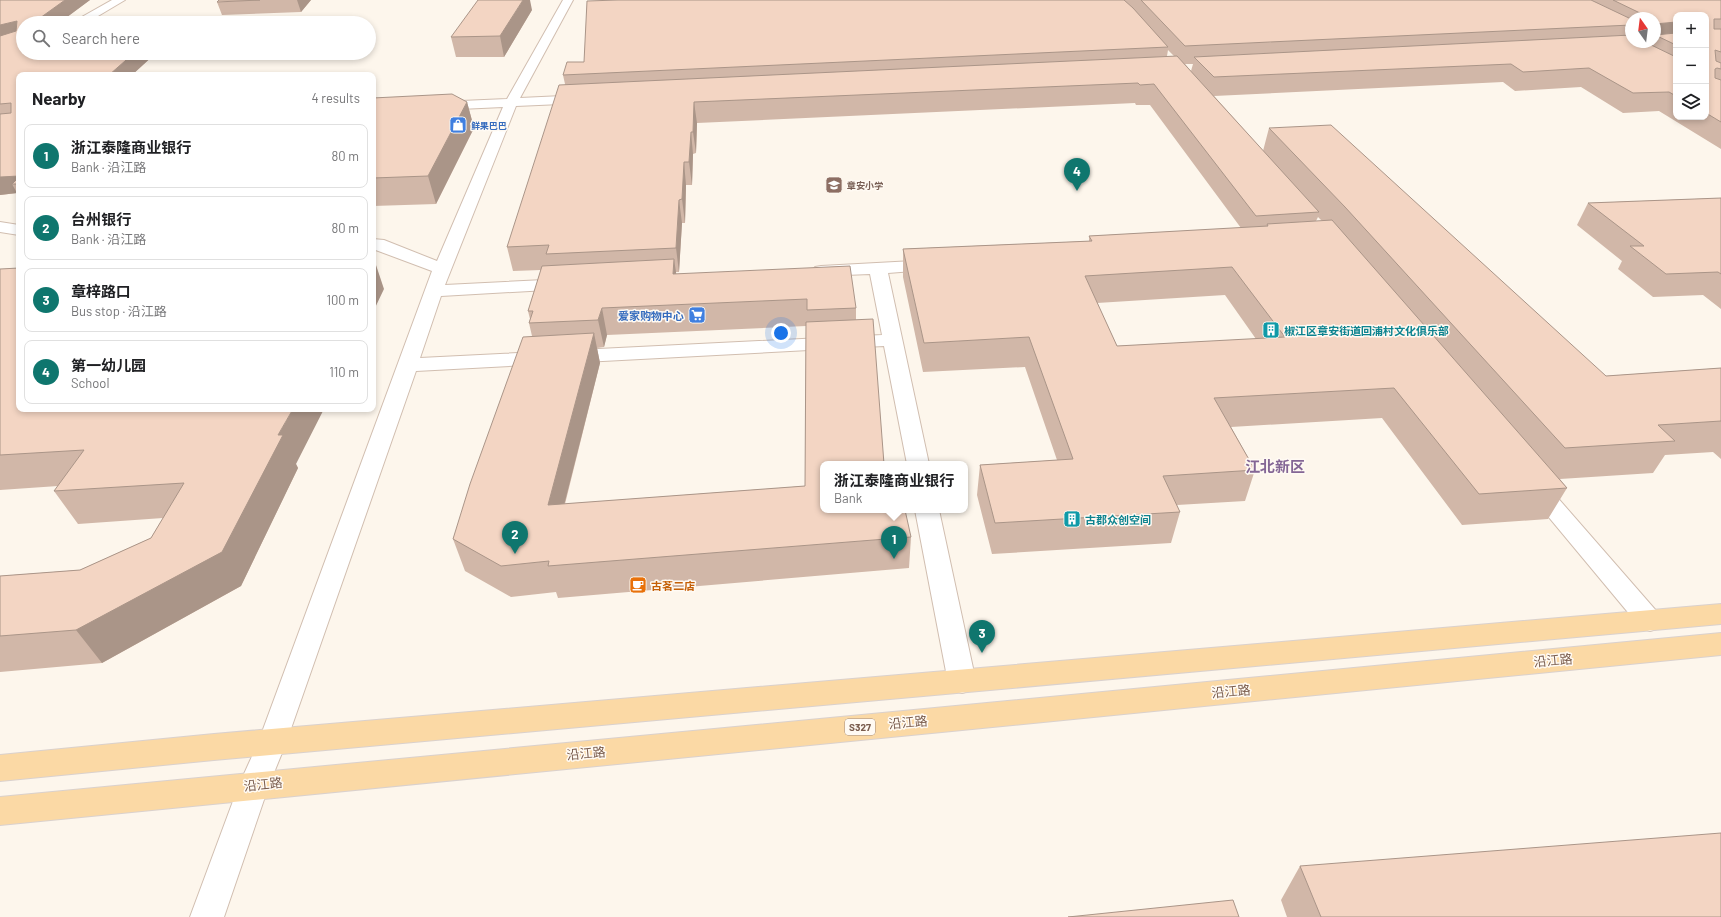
<!DOCTYPE html>
<html lang="en">
<head>
<meta charset="utf-8">
<style>
  :root { --surface:#fff; --page:#f2f2f2; --text:#202124; --muted:#757577; --line:#e0e0e0; --accent:#0f766e }
  body { margin:0; font-family:Barlow,"Noto Sans SC",sans-serif; background:var(--page); color:var(--text) }
  .controls { position:absolute; right:12px; top:12px; display:grid; overflow:hidden; border-radius:8px; box-shadow:0 2px 6px #0003 }
  .controls button { width:36px; height:36px; display:grid; place-items:center; padding:0; border:0; border-bottom:1px solid var(--line); background:var(--surface); color:var(--text); font:20px sans-serif }
  .compass { position:absolute; left:1625px; top:12px; width:36px; height:36px; border-radius:50%; background:var(--surface); box-shadow:0 2px 6px #0003; rotate:346deg }
  .you { position:absolute; left:781px; top:333px; width:14px; height:14px; margin:-10px; border:3px solid #fff; border-radius:50%; background:#1a73e8; box-shadow:0 0 0 6px #1a73e833 }
  .badge { display:grid; place-items:center; width:26px; height:26px; border-radius:50%; background:var(--accent); color:#fff; font-size:13px; font-weight:700 }
  .pin { position:absolute; translate:-50% -33px; filter:drop-shadow(0 1px 2px #0008) }
  .pin::after { content:''; position:absolute; top:21px; width:14px; height:12px; background:inherit; clip-path:polygon(0 0,100% 0,50% 100%) }
  .popup { position:absolute; left:820px; top:461px; width:148px; height:52px; box-sizing:border-box; display:grid; place-content:center; border-radius:8px; background:var(--surface); filter:drop-shadow(0 1px 3px #0005); font-size:13px; white-space:nowrap; color:var(--muted) }
  .popup b { font-size:15px; color:var(--text) }
  .popup::after { content:''; position:absolute; left:50%; top:100%; margin-left:-8px; border:8px solid transparent; border-top-color:var(--surface) }
  .list { margin:0; padding:0; list-style:none }
  h2 { display:flex; justify-content:space-between; align-items:center; height:52px; margin:0; padding:0 16px; font-size:17px }
  h2 small { font-size:13px; font-weight:400; color:var(--muted) }
  .list li { display:grid; grid-template-columns:26px 1fr auto; gap:12px; align-items:center; box-sizing:border-box; height:64px; margin:0 8px 8px; padding:0 8px; border:1px solid var(--line); border-radius:8px }
  .list b { display:block; font-size:15px; white-space:nowrap }
  .list p { margin:0; font-size:13px; white-space:nowrap; color:var(--muted) }
  .list em { font-size:13px; font-style:normal; color:var(--muted) }
  .icon { flex:none; width:22px; height:22px; fill:none; stroke:currentColor; stroke-width:2; stroke-linecap:round; stroke-linejoin:round }
  .map { position:relative; flex:none; width:1721px; height:917px; overflow:hidden }
  .search { position:absolute; background:var(--surface); box-shadow:0 2px 6px #0003; left:16px; top:16px; width:360px; height:44px; display:flex; align-items:center; gap:10px; box-sizing:border-box; padding:0 14px; border-radius:22px; color:var(--muted); font-size:15px }
  .panel { position:absolute; background:var(--surface); box-shadow:0 2px 6px #0003; left:16px; top:72px; width:360px; height:340px; border-radius:8px }
  .map>svg:first-child { display:block }
</style>
</head>
<body>
<div class="map">
<svg width="1721" height="917" viewBox="0 0 1721 917">
  <rect width="100%" height="100%" fill="#fdf6ec"/>
  <g fill="none" stroke-linecap="round" stroke-linejoin="round">
    <!-- minor casing -->
    <g stroke="#d1beb0" stroke-width="2">
      <path id="minor" d="M 112,0 L 125,0 L 88,22 L 68,23 L 70,21 L 80,18 Z
        M 563,0 L 573,0 L 520,98 L 584,95 L 589,96 L 591,99 L 589,102 L 584,103 L 516,106 L 445,285 L 565,279 L 571,280 L 574,284 L 571,288 L 565,289 L 441,296 L 420,358 L 882,335 L 870,274 L 821,276 L 815,275 L 812,271 L 815,267 L 821,266 L 932,260 L 938,261 L 941,265 L 938,269 L 888,273 L 929,464 L 907,464 L 884,346 L 416,371 L 286,743 L 269,785 L 224,917 L 190,917 L 239,785 L 258,743 L 432,271 L 373,249 L 373,239 L 384,240 L 437,261 L 503,107 L 438,110 L 433,109 L 431,106 L 433,103 L 438,102 L 507,99 Z
        M 0,222 L 19,225 L 19,235 L 0,232 Z
        M 1535,478 L 1543,481 L 1659,614 L 1663,621 L 1659,628 L 1650,631 L 1641,628 L 1527,491 L 1524,486 L 1527,481 Z
        M 915,510 L 939,510 L 976,682 L 972,690 L 962,693 L 952,690 L 948,682 Z"/>
    </g>
    <!-- major casing -->
    <g stroke="#dad1cd" stroke-width="2">
      <path id="major" d="M 1721,604 L 1721,624 L 214,760 L 0,781 L 0,755 L 214,734 Z
        M 1721,633 L 1721,655 L 0,825 L 0,797 Z"/>
    </g>
    <!-- minor -->
    <use href="#minor" fill="#fff" fill-rule="evenodd"/>
    <!-- major -->
    <use href="#major" fill="#fbd9a5" fill-rule="evenodd"/>
  </g>
  <!-- wall -->
  <path fill="#d1b7a8" fill-rule="evenodd" d="M 0,0 L 90,0 L 59,23 L 23,23 L 156,53 L 132,75 L 19,75 L 19,196 L 17,193 L 0,195 Z
    M 219,0 L 311,0 L 301,12 L 222,15 L 217,2 Z
    M 618,0 L 1721,0 L 1721,149 L 1659,111 L 1623,113 L 1581,87 L 1515,91 L 1503,82 L 1214,96 L 1263,151 L 1269,128 L 1606,376 L 1721,368 L 1721,459 L 1713,452 L 1665,455 L 1653,473 L 1560,479 L 1567,488 L 1548,519 L 1462,525 L 1382,418 L 1231,427 L 1255,470 L 1245,501 L 1177,505 L 1180,512 L 1171,543 L 992,554 L 977,495 L 980,465 L 1057,460 L 1025,367 L 923,372 L 903,277 L 903,249 L 1089,241 L 1089,236 L 1241,228 L 1150,105 L 1136,105 L 1135,103 L 697,123 L 696,153 L 693,154 L 692,185 L 686,185 L 685,223 L 682,223 L 679,272 L 676,272 L 676,274 L 856,308 L 856,320 L 823,464 L 911,537 L 909,568 L 558,598 L 556,592 L 511,597 L 465,571 L 453,539 L 532,336 L 529,323 L 530,319 L 528,311 L 541,270 L 513,271 L 507,247 L 565,84 L 563,75 L 584,62 ZM 1676,15 L 1706,15 L 1706,117 L 1676,117 ZM 1631,18 L 1655,18 L 1655,42 L 1651,42 L 1650,44 L 1645,42 L 1647,42 L 1631,42 ZM 1168,50 L 1174,56 L 1167,56 ZM 1185,64 L 1193,64 L 1191,71 ZM 1318,217 L 1322,221 L 1316,221 ZM 1225,295 L 1256,339 L 1117,346 L 1097,303 ZM 806,326 L 805,486 L 565,504 L 600,363 L 597,348 L 604,347 L 607,335 Z
    M 532,10 L 504,57 L 456,57 L 451,37 Z
    M 373,98 L 467,102 L 474,128 L 436,204 L 373,206 Z
    M 1721,198 L 1721,309 L 1703,295 L 1653,297 L 1618,269 L 1622,261 L 1577,225 L 1588,203 Z
    M 0,269 L 296,464 L 298,468 L 241,586 L 102,663 L 0,672 L 0,576 L 80,570 L 151,538 L 163,518 L 78,524 L 54,491 L 58,486 L 0,490 Z
    M 1300,866 L 1721,917 L 1287,917 L 1281,900 Z"/>
  <!-- shaded-wall -->
  <path fill="#aa9588" d="M 65,0 L 90,0 L 59,23 L 33,23 Z
    M 297,0 L 311,0 L 301,12 Z
    M 523,0 L 530,0 L 532,10 L 504,57 L 500,36 Z
    M 171,20 L 173,23 L 168,23 Z
    M 17,21 L 23,33 L 0,41 L 0,25 Z
    M 1676,22 L 1676,40 L 1655,35 L 1655,24 Z
    M 134,53 L 156,53 L 132,75 L 109,75 Z
    M 467,102 L 474,128 L 436,204 L 428,176 Z
    M 694,102 L 697,123 L 696,153 L 693,132 Z
    M 691,132 L 693,154 L 692,185 L 689,162 Z
    M 684,162 L 686,185 L 685,223 L 682,199 Z
    M 19,176 L 19,184 L 12,184 L 17,193 L 0,195 L 0,177 Z
    M 679,200 L 682,223 L 679,272 L 676,248 Z
    M 374,259 L 384,289 L 373,312 L 373,261 Z
    M 674,259 L 678,285 L 673,274 Z
    M 602,308 L 607,335 L 604,347 L 598,320 Z
    M 594,333 L 600,363 L 556,537 L 548,505 Z
    M 293,409 L 324,409 L 296,464 L 298,468 L 241,586 L 102,663 L 76,630 L 278,435 Z"/>
  <!-- building -->
  <path fill="#f3d5c3" stroke="#aa9588" fill-rule="evenodd" d="M 0,0 L 65,0 L 33,23 L 23,23 L 23,53 L 134,53 L 109,75 L 19,75 L 19,176 L 0,177 L 0,114 L 11,113 L 11,103 L 0,104 L 0,36 L 16,31 L 17,21 L 0,25 Z
    M 219,0 L 260,0 L 217,2 Z
    M 478,0 L 523,0 L 500,36 L 451,37 Z
    M 618,0 L 1124,0 L 1133,8 L 1168,47 L 563,75 L 567,62 L 584,62 L 587,1 Z
    M 1141,0 L 1591,0 L 1631,19 L 1631,25 L 1185,46 Z
    M 1613,0 L 1721,0 L 1721,19 L 1714,19 L 1714,29 L 1721,29 L 1721,52 L 1715,50 L 1716,61 L 1721,63 L 1721,69 L 1717,68 L 1715,69 L 1715,78 L 1721,80 L 1721,122 L 1706,113 L 1706,15 L 1676,15 L 1676,22 L 1655,24 L 1655,18 L 1640,18 L 1640,13 Z
    M 171,20 L 168,23 L 87,23 Z
    M 1676,33 L 1676,45 L 1655,35 Z
    M 1631,35 L 1631,42 L 1645,42 L 1676,57 L 1676,96 L 1669,92 L 1633,93 L 1589,68 L 1523,72 L 1511,64 L 1214,77 L 1194,57 Z
    M 1177,56 L 1319,212 L 1256,216 L 1154,84 L 1140,85 L 1138,83 L 694,102 L 693,132 L 691,132 L 689,162 L 684,162 L 682,199 L 679,200 L 676,248 L 546,254 L 549,245 L 507,247 L 559,85 Z
    M 452,94 L 467,102 L 428,176 L 373,178 L 373,98 Z
    M 1331,125 L 1606,376 L 1721,368 L 1721,421 L 1658,425 L 1675,441 L 1565,448 L 1345,207 L 1269,128 Z
    M 19,177 L 19,184 L 12,184 Z
    M 1721,198 L 1721,274 L 1718,272 L 1666,274 L 1630,246 L 1644,246 L 1588,203 Z
    M 1332,220 L 1567,488 L 1479,494 L 1394,388 L 1214,398 L 1255,470 L 1163,476 L 1180,512 L 995,523 L 980,465 L 1073,459 L 1029,337 L 924,343 L 903,249 L 1092,241 L 1089,236 L 1268,226 L 1267,224 ZM 1232,267 L 1285,337 L 1117,346 L 1085,276 Z
    M 674,259 L 673,274 L 850,266 L 856,308 L 807,310 L 807,299 L 602,308 L 598,320 L 529,323 L 533,311 L 528,311 L 542,266 Z
    M 19,268 L 19,409 L 293,409 L 278,435 L 283,435 L 222,552 L 76,630 L 0,636 L 0,576 L 80,570 L 151,538 L 184,483 L 54,491 L 84,450 L 0,455 L 0,269 Z
    M 873,319 L 884,464 L 823,464 L 823,510 L 905,510 L 911,537 L 548,566 L 549,561 L 501,566 L 453,539 L 470,484 L 523,337 L 594,333 L 548,505 L 805,486 L 806,322 Z
    M 1721,833 L 1721,917 L 1321,917 L 1300,866 Z
    M 1233,900 L 1239,917 L 1068,917 Z"/>
  <!-- icons -->
  <defs>
    <g id="shop-square" transform="scale(0.9)"><rect x="-9" y="-9" width="18" height="18" rx="4" fill="#3f7fe0" stroke="#fffaf3"/><path d="M-5-2.5h2.3a2.7 3.5 0 0 1 5.4 0H5L5.5 6h-11ZM-1.5-2.5h3a1.5 2.3 0 0 0-3 0Z" fill="#fff"/></g>
    <g id="school-square" transform="scale(0.9)"><rect x="-9" y="-9" width="18" height="18" rx="4" fill="#8d6e63" stroke="#fffaf3"/><path d="M0-5L7-2L0 1L-7-2ZM-4 1L0 2.5L4 1V4Q0 6-4 4Z" fill="#fff"/></g>
    <g id="supermarket-square" transform="scale(0.9)"><rect x="-9" y="-9" width="18" height="18" rx="4" fill="#3f7fe0" stroke="#fffaf3"/><path d="M-6-5.5h2.5l.6 2H6L4.5 2H-2.5L-4.4-4H-6ZM-1.5 3.2a1.3 1.3 0 1 0 .1 0ZM3 3.2a1.3 1.3 0 1 0 .1 0Z" fill="#fff"/></g>
    <g id="building-square" transform="scale(0.9)"><rect x="-9" y="-9" width="18" height="18" rx="4" fill="#0f9aa8" stroke="#fffaf3"/><path d="M-4-6H4V6H1V3H-1V6H-4ZM-2.5-4.3h1.7v1.8h-1.7ZM.8-4.3h1.7v1.8H.8ZM-2.5-1h1.7V.8h-1.7ZM.8-1h1.7V.8H.8Z" fill="#fff"/></g>
    <g id="cafe-square" transform="scale(0.9)"><rect x="-9" y="-9" width="18" height="18" rx="4" fill="#e8710a" stroke="#fffaf3"/><path d="M-5.5-4.5H6V0H3Q3 3.5 0 3.5H-2.5Q-5.5 3.5-5.5 0ZM3-3.2v2h1.7v-2ZM-6 4.5H4V6H-6Z" fill="#fff"/></g>
  </defs>
  <g fill-rule="evenodd">
    <use href="#shop-square" x="458" y="125"/>
    <use href="#school-square" x="834" y="185"/>
    <use href="#supermarket-square" x="697" y="315"/>
    <use href="#building-square" x="1271" y="330"/>
    <use href="#building-square" x="1072" y="519"/>
    <use href="#cafe-square" x="638" y="585"/>
  </g>
  <g text-anchor="middle" dominant-baseline="central" stroke-width="3" stroke-linejoin="round" paint-order="stroke">
    <!-- far-shop labels -->
    <g font-size="9" font-weight="bold" fill="#366cbe" stroke="#fffaf3" text-anchor="start">
      <text x="471" y="125">鲜果巴巴</text>
    </g>
    <!-- far-education labels -->
    <g font-size="9" font-weight="bold" fill="#785e54" stroke="#fffaf3" text-anchor="start">
      <text x="847" y="185">章安小学</text>
    </g>
    <!-- shield labels -->
    <rect fill="#fffaf3" stroke="#a28b7f" stroke-width="1" x="845" y="719" width="30" height="16" rx="3"/>
    <g font-size="10" font-weight="bold" fill="#7a5c4d">
      <text x="860" y="727">S327</text>
    </g>
    <!-- shop labels -->
    <g font-size="11" font-weight="bold" fill="#366cbe" stroke="#fffaf3" text-anchor="end">
      <text x="684" y="315">爱家购物中心</text>
    </g>
    <!-- culture labels -->
    <g font-size="11" font-weight="bold" fill="#0d838f" stroke="#fffaf3" text-anchor="start">
      <text x="1284" y="330">椒江区章安街道回浦村文化俱乐部</text>
      <text x="1085" y="519">古郡众创空间</text>
    </g>
    <!-- food labels -->
    <g font-size="11" font-weight="bold" fill="#c56008" stroke="#fffaf3" text-anchor="start">
      <text x="651" y="585">古茗二店</text>
    </g>
    <!-- near-street labels -->
    <g font-size="13" fill="#7a5c4d" stroke="#fffaf3">
      <text transform="translate(1553 660) rotate(-5)">沿江路</text>
      <text transform="translate(1231 691) rotate(-5)">沿江路</text>
      <text transform="translate(908 722) rotate(-5)">沿江路</text>
      <text transform="translate(586 753) rotate(-5)">沿江路</text>
      <text transform="translate(263 784) rotate(-6)">沿江路</text>
    </g>
    <!-- district labels -->
    <g font-size="15" font-weight="bold" fill="#846695" stroke="#fffaf3">
      <text x="1275" y="466">江北新区</text>
    </g>
  </g>
</svg>
<div class="controls">
<button>+</button>
<button>−</button>
<button><svg class="icon" aria-label="layers" viewBox="0 0 24 24"><path d="M12 4l9 5-9 5-9-5zM3 14l9 5 9-5"/></svg></button>
</div>
<svg class="compass" viewBox="-18 -18 36 36"><path d="M0-13l5 13h-10z" fill="#e53935"/><path d="M0 13l5-13h-10z" fill="#757577"/></svg>
<div class="you"></div>
<div class="pin badge" style="left:894px;top:559px">1</div>
<div class="popup"><b>浙江泰隆商业银行</b>Bank</div>
<div class="pin badge" style="left:515px;top:554px">2</div>
<div class="pin badge" style="left:982px;top:653px">3</div>
<div class="pin badge" style="left:1077px;top:191px">4</div>
<div class="search"><svg class="icon" aria-label="search" viewBox="0 0 24 24"><circle cx="10" cy="10" r="6"/><path d="M15 15l6 6"/></svg>Search here</div>
<section class="panel">
<h2>Nearby<small>4 results</small></h2>
<ul class="list">
<li><span class="badge">1</span><div><b>浙江泰隆商业银行</b><p>Bank · 沿江路</p></div><em>80 m</em></li>
<li><span class="badge">2</span><div><b>台州银行</b><p>Bank · 沿江路</p></div><em>80 m</em></li>
<li><span class="badge">3</span><div><b>章梓路口</b><p>Bus stop · 沿江路</p></div><em>100 m</em></li>
<li><span class="badge">4</span><div><b>第一幼儿园</b><p>School</p></div><em>110 m</em></li>
</ul>
</section>
</div>
</body>
</html>
